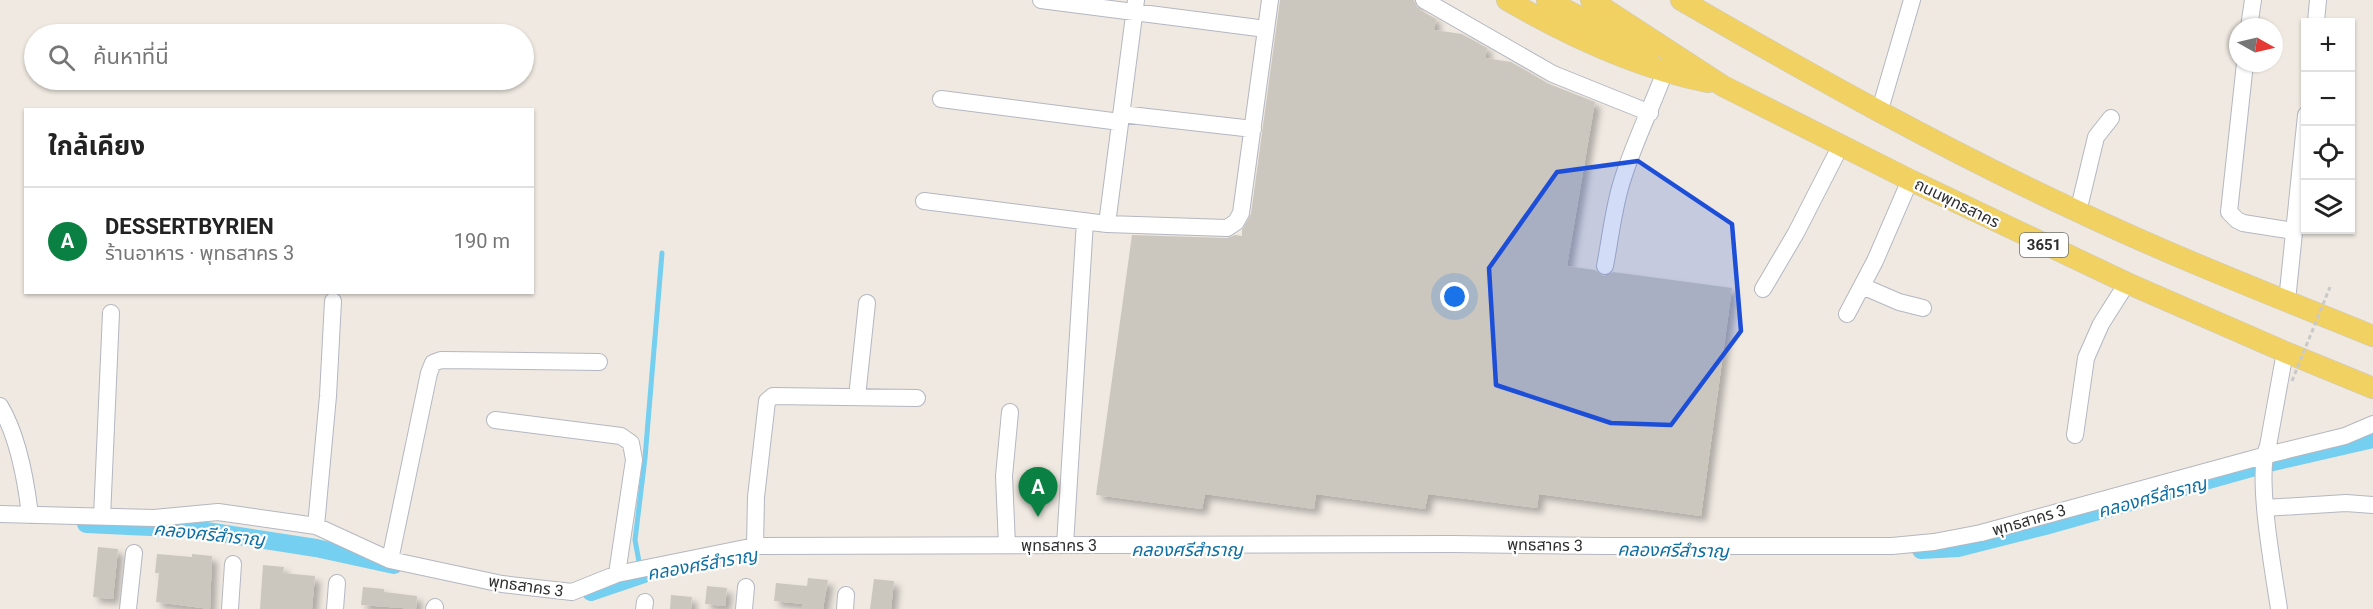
<!DOCTYPE html>
<html lang="th">
<head>
<meta charset="utf-8">
<style>
  :root { --surface:#fff; --page:#f6f6f6; --text:#222; --muted:#767676; --line:#e0e0e0; --accent:#0b8043 }
  body { margin:0; font-family:Roboto,"Noto Sans Thai",sans-serif; background:var(--page); color:var(--text) }
  .controls { position:absolute; right:18px; top:18px; display:grid; overflow:hidden; border-radius:0px; box-shadow:0 2px 4px #0004 }
  .controls button { width:54px; height:54px; display:grid; place-items:center; padding:0; border:0; border-bottom:2px solid var(--line); background:var(--surface); color:var(--text); font:30px sans-serif }
  .compass { position:absolute; left:2229px; top:18px; width:54px; height:54px; border-radius:50%; background:var(--surface); box-shadow:0 2px 4px #0004; rotate:98deg }
  .you { position:absolute; left:1455px; top:297px; width:21px; height:21px; margin:-15px; border:4px solid #fff; border-radius:50%; background:#1a73e8; box-shadow:0 0 0 9px #1a73e833 }
  .badge { display:grid; place-items:center; width:39px; height:39px; border-radius:50%; background:var(--accent); color:#fff; font-size:20px; font-weight:700 }
  .pin { position:absolute; translate:-50% -50px; filter:drop-shadow(0 2px 3px #0008) }
  .pin::after { content:''; position:absolute; top:32px; width:21px; height:18px; background:inherit; clip-path:polygon(0 0,100% 0,50% 100%) }
  .list { margin:0; padding:0; list-style:none }
  h2 { display:flex; justify-content:space-between; align-items:center; height:78px; margin:0; padding:0 24px; font-size:26px }
  h2 small { font-size:20px; font-weight:400; color:var(--muted) }
  .list li { display:grid; grid-template-columns:39px 1fr auto; gap:18px; align-items:center; box-sizing:border-box; height:108px; padding:0 24px; border-top:2px solid var(--line) }
  .list b { display:block; font-size:22px; white-space:nowrap }
  .list p { margin:0; font-size:20px; white-space:nowrap; color:var(--muted) }
  .list em { font-size:20px; font-style:normal; color:var(--muted) }
  .icon { flex:none; width:33px; height:33px; fill:none; stroke:currentColor; stroke-width:2; stroke-linecap:round; stroke-linejoin:round }
  .map { position:relative; flex:none; width:2373px; height:609px; overflow:hidden }
  .search { position:absolute; background:var(--surface); box-shadow:0 2px 4px #0004; left:24px; top:24px; width:510px; height:66px; display:flex; align-items:center; gap:15px; box-sizing:border-box; padding:0 21px; border-radius:33px; color:var(--muted); font-size:22px }
  .panel { position:absolute; background:var(--surface); box-shadow:0 2px 4px #0004; left:24px; top:108px; width:510px; height:186px; border-radius:0px }
  .map>svg:first-child { display:block }
</style>
</head>
<body>
<div class="map">
<svg width="2373" height="609" viewBox="0 0 2373 609">
  <defs>
    <filter id="shadow"><feDropShadow dx="5.5" dy="5.5" stdDeviation="3" flood-color="#0004"/></filter>
  </defs>
  <rect width="100%" height="100%" fill="#efe9e1"/>
  <g fill="none" stroke-linecap="round" stroke-linejoin="round">
    <!-- stream -->
    <path stroke="#75cff0" stroke-width="5" d="M 640,567 L 635,540 L 645,458 L 662,253"/>
    <!-- canal -->
    <path stroke="#75cff0" stroke-width="18" d="M 86,524 L 193,529 L 316,548 L 394,565
      M 1921,550 L 1958,548 L 2045,526 L 2269,463 L 2373,439
      M 591,592 L 644,574"/>
  </g>
  <!-- building -->
  <path fill="#cbc7bf" filter="url(#shadow)" d="M 1280,0 L 1414,0 L 1418,9 L 1436,19 L 1434,30 L 1462,34 L 1487,48 L 1485,58 L 1511,62 L 1549,84 L 1595,102 L 1567,266 L 1595,270 L 1604,276 L 1613,272 L 1732,288 L 1701,516 L 1539,494 L 1537,508 L 1428,494 L 1425,509 L 1316,494 L 1314,509 L 1205,494 L 1202,509 L 1096,495 L 1132,235 L 1227,238 L 1235,235 L 1242,236 L 1242,230 L 1251,214 Z
    M 98,547 L 118,549 L 113,599 L 93,597 Z
    M 157,554 L 192,557 L 192,554 L 212,556 L 210,609 L 156,602 L 159,573 L 155,573 Z
    M 263,565 L 284,567 L 283,573 L 315,576 L 312,609 L 260,609 Z
    M 808,578 L 828,580 L 823,609 L 802,609 L 803,604 L 774,601 L 776,583 L 807,586 Z
    M 874,579 L 894,581 L 891,609 L 870,609 Z
    M 707,586 L 727,588 L 725,606 L 705,604 Z
    M 363,587 L 384,589 L 384,592 L 417,596 L 416,609 L 361,605 Z
    M 671,595 L 692,597 L 691,609 L 670,609 Z"/>
  <g fill="none" stroke-linecap="round" stroke-linejoin="round">
    <!-- minor casing -->
    <g stroke="#b4b7c1" stroke-width="18">
      <path id="minor" d="M 1041,0 L 1266,29
        M 1424,0 L 1553,74 L 1650,113
        M 2316,22 L 2318,0
        M 2249,27 L 2253,0
        M 2245,63 L 2229,212 L 2237,220 L 2243,223 L 2293,231
        M 941,99 L 1120,122
        M 1879,113 L 1912,0
        M 1121,114 L 1253,129
        M 924,201 L 1107,224 L 1227,228 L 1236,222 L 1241,213 L 1270,0
        M 2078,212 L 2096,137 L 2111,118
        M 1107,224 L 1136,0
        M 1605,266 C 1610,240 1613,213 1620,188 C 1631,148 1651,110 1665,71
        M 1862,286 L 1899,302 L 1923,308
        M 1763,289 L 1796,233 L 1841,145
        M 2287,301 L 2306,115
        M 1847,314 L 1875,261 L 1910,180
        M 857,397 L 867,303
        M 0,406 C 18,436 26,481 30,515
        M 495,420 L 621,436 L 631,443 L 634,460 L 617,574
        M 2075,435 L 2086,358 L 2101,324 L 2127,283
        M 2265,508 L 2346,503 L 2373,505
        M 0,514 L 154,518 L 218,512 L 316,526 L 390,560 L 502,584 L 572,592 L 617,574 L 755,546 L 1453,544 L 1604,546 L 1892,546 L 1934,542 L 1981,533 L 2263,456 L 2345,436 L 2373,424
        M 102,517 L 111,313
        M 316,526 L 328,396 L 333,301
        M 1007,545 L 1004,476 L 1010,412
        M 1065,545 L 1085,221
        M 755,546 L 756,497 L 767,401 L 773,396 L 917,398
        M 390,560 L 429,373 L 433,363 L 441,360 L 599,362
        M 128,609 L 134,553
        M 230,609 L 233,564
        M 335,609 L 337,583
        M 434,609 L 435,607
        M 644,609 L 645,602
        M 744,609 L 746,587
        M 845,609 L 846,595
        M 2279,609 C 2274,574 2255,474 2268,446 L 2285,352"/>
    </g>
    <!-- major casing -->
    <g stroke="#c9c9c9" stroke-width="22">
      <path id="major" d="M 1507,0 C 1569,36 1637,68 1708,82
        M 1547,0 L 1648,53
        M 1591,0 L 1723,86 L 1910,180 L 2127,283 L 2285,352 L 2373,388
        M 1681,0 C 1811,75 1941,148 2077,211 C 2174,257 2274,296 2373,336"/>
    </g>
    <!-- minor -->
    <use href="#minor" stroke="#fff" stroke-width="16"/>
    <!-- major -->
    <use href="#major" stroke="#f2d163" stroke-width="21"/>
    <!-- path-bridge -->
    <path stroke="#c9c9c9" stroke-width="3" stroke-dasharray="4.5 3" stroke-linecap="butt" d="M 2292,381 L 2330,287"/>
  </g>
  <!-- marked area -->
  <path fill="#1d4ed8" fill-opacity="0.2" stroke="#1d4ed8" stroke-width="4.5" stroke-linejoin="round" d="M 1638,161 L 1732,224 L 1741,331 L 1671,425 L 1611,423 L 1496,385 L 1489,268 L 1557,172 Z"/>
  <g text-anchor="middle" dominant-baseline="central" stroke-width="4.5" stroke-linejoin="round" paint-order="stroke">
    <!-- shield labels -->
    <rect fill="#fff" stroke="#6d6d6d" stroke-width="1.5" x="2020" y="233" width="48" height="24" rx="4.5"/>
    <g font-size="15" font-weight="bold" fill="#2e2e2e">
      <text x="2044" y="245">3651</text>
    </g>
    <!-- street labels -->
    <g font-size="16" fill="#2e2e2e" stroke="#fff">
      <text transform="translate(1957 203) rotate(26)">ถนนพุทธสาคร</text>
      <text transform="translate(2029 520) rotate(-16)">พุทธสาคร 3</text>
      <text x="1059" y="545">พุทธสาคร 3</text>
      <text transform="translate(1545 545) rotate(1)">พุทธสาคร 3</text>
      <text transform="translate(526 586) rotate(8)">พุทธสาคร 3</text>
    </g>
    <!-- water labels -->
    <g font-size="18" font-style="italic" fill="#0d6fa3" stroke="#fff">
      <text transform="translate(2152 497) rotate(-15)">คลองศรีสำราญ</text>
      <text transform="translate(209 534) rotate(6)">คลองศรีสำราญ</text>
      <text x="1187" y="549">คลองศรีสำราญ</text>
      <text transform="translate(1673 550) rotate(1)">คลองศรีสำราญ</text>
      <text transform="translate(702 564) rotate(-10)">คลองศรีสำราญ</text>
    </g>
  </g>
</svg>
<div class="controls">
<button>+</button>
<button>−</button>
<button><svg class="icon" aria-label="locate" viewBox="0 0 24 24"><circle cx="12" cy="12" r="6"/><path d="M12 2v4M12 18v4M2 12h4M18 12h4"/></svg></button>
<button><svg class="icon" aria-label="layers" viewBox="0 0 24 24"><path d="M12 4l9 5-9 5-9-5zM3 14l9 5 9-5"/></svg></button>
</div>
<svg class="compass" viewBox="-18 -18 36 36"><path d="M0-13l5 13h-10z" fill="#e53935"/><path d="M0 13l5-13h-10z" fill="#767676"/></svg>
<div class="you"></div>
<div class="pin badge" style="left:1038px;top:517px">A</div>
<div class="search"><svg class="icon" aria-label="search" viewBox="0 0 24 24"><circle cx="10" cy="10" r="6"/><path d="M15 15l6 6"/></svg>ค้นหาที่นี่</div>
<section class="panel">
<h2>ใกล้เคียง<small></small></h2>
<ul class="list">
<li><span class="badge">A</span><div><b>DESSERTBYRIEN</b><p>ร้านอาหาร · พุทธสาคร 3</p></div><em>190 m</em></li>
</ul>
</section>
</div>
</body>
</html>
